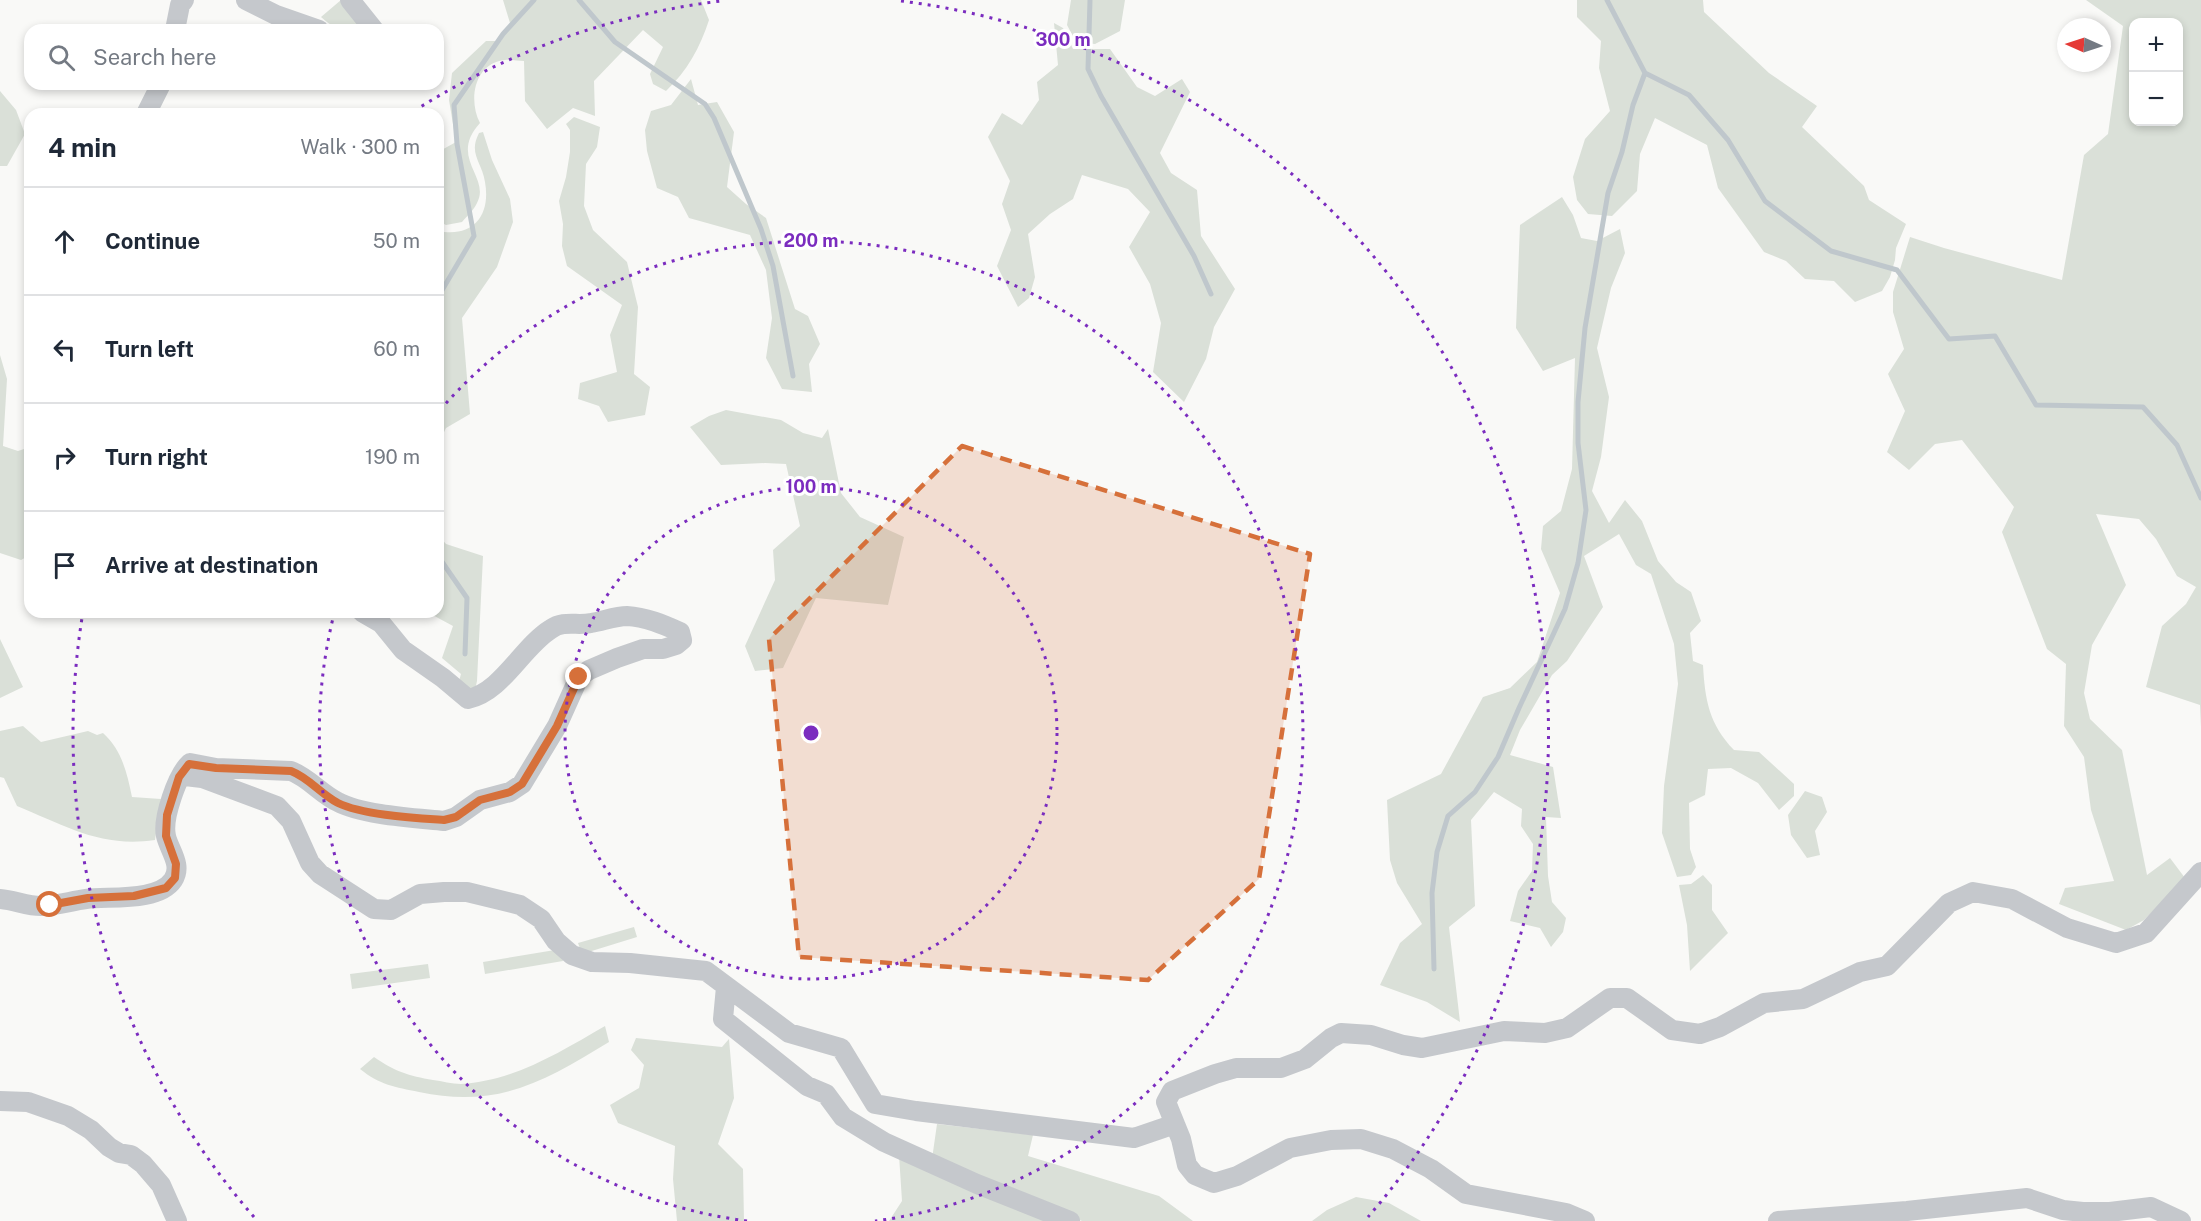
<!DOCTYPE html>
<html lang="en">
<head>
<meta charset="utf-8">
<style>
  :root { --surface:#fff; --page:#f2f2f3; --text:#1f2937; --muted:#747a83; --line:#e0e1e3 }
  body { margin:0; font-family:"Public Sans",sans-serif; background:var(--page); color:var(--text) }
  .controls { position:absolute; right:18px; top:18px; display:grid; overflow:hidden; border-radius:12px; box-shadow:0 3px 9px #0003 }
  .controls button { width:54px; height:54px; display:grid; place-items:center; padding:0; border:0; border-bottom:2px solid var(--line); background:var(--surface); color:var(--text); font:30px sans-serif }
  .compass { position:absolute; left:2057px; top:18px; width:54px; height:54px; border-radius:50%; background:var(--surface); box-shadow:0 3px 9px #0003; rotate:273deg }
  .stop { position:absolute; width:18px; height:18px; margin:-14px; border:4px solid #d6703a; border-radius:50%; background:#fff }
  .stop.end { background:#d6703a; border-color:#fff; box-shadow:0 2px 6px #0008 }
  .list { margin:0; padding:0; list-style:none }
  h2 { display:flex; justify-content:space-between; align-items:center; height:78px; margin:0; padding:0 24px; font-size:26px }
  h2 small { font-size:20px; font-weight:400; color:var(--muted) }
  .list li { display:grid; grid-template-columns:39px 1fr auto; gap:18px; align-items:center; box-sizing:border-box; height:108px; padding:0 24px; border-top:2px solid var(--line) }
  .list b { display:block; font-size:22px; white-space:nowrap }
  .list em { font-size:20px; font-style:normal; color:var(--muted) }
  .icon { flex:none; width:33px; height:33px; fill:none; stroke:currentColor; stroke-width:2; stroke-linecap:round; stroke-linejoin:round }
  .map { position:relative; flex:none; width:2201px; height:1221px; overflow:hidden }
  .search { position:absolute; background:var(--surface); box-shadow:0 3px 9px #0003; left:24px; top:24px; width:420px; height:66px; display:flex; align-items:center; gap:15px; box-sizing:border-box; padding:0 21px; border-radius:18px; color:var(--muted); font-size:22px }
  .panel { position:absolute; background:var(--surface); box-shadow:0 3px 9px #0003; left:24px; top:108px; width:420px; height:510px; border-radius:18px }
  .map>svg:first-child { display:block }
</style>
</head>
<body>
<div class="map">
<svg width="2201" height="1221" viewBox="0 0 2201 1221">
  <rect width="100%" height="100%" fill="#f9f9f7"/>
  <!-- green -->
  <path fill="#dae0d8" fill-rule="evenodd" d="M 341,0 L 363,27 C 345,36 335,29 321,17 Z
    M 503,0 L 701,0 L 709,20 C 700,48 687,71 666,91 L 653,84 L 650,74 L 663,47 L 643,30 L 594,81 L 595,116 L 573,108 L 547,129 L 525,101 L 524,61 C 518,61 511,59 505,60 C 474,63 468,100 480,123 C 448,158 491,177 477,203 C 474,210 467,216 462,222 L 446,225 L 438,221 L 438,152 L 456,142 L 449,100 L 452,73 L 486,41 L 501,41 L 510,23 Z
    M 1071,0 L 1125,0 L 1120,31 L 1095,44 L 1076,42 L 1067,25 Z
    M 1577,0 L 1703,0 L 1704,12 L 1769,73 L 1817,106 L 1802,127 L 1864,186 L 1869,200 L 1906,224 L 1896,248 L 1895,260 L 1890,277 L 1882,291 L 1855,302 L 1834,281 L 1805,279 L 1786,261 L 1764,252 L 1718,188 L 1707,145 L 1655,118 L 1640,154 L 1637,191 L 1612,216 L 1588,214 L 1577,200 L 1573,177 L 1585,139 L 1610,111 L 1599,68 L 1601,41 L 1577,17 Z
    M 2086,0 L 2201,0 L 2201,727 L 2200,705 L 2146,687 L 2162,626 L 2186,604 L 2196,587 L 2177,576 L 2156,539 L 2139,519 L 2096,514 L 2126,585 L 2092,645 L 2084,693 L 2090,719 L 2122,750 L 2147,875 L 2170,858 L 2185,878 L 2144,920 L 2126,930 L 2059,904 L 2065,888 L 2114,881 L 2091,810 L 2084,757 L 2064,726 L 2066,664 L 2047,649 L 2002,532 L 2014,507 L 1962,440 L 1935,444 L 1909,470 L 1887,452 L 1905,411 L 1888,374 L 1904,349 L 1893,312 L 1893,292 L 1910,237 L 1944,248 L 2062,280 L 2084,155 L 2108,134 L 2123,26 ZM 2134,22 L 2178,22 L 2178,122 L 2134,122 Z
    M 1054,23 L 1063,28 L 1073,49 L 1110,49 L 1137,87 L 1155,96 L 1182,79 L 1190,92 L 1160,153 L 1171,173 L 1197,190 L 1201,236 L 1235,289 L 1214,327 L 1206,359 L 1184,402 L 1153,372 L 1161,323 L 1150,284 L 1129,247 L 1150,212 L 1128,189 L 1082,175 L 1073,199 L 1050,214 L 1028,234 L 1035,277 L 1029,298 L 1018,307 L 997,266 L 1011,230 L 1002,204 L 1010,181 L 988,137 L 1002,113 L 1022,125 L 1039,100 L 1037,82 L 1058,65 Z
    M 691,79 L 698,105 L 717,102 L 734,132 L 727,187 L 746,204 L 766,218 L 795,309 L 808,316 L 820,344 L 809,364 L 812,392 L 782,389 L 766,358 L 772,318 L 766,270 L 750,235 L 689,218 L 678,197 L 657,188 L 647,151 L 645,130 L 651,111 L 671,105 Z
    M 0,91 L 16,110 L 25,134 L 7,166 L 0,166 Z
    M 574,117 L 600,127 L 597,147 L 586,164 L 584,206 L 593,230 L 627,262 L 638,307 L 634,374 L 650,387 L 645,415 L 608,422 L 599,406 L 578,399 L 580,383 L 617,372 L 610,335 L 622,305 L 567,266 L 562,246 L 563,224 L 559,201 L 566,177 L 570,152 L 570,130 L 566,124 Z
    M 483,132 L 492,160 L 510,199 L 513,222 L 497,267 L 462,318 L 470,414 L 446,428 L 438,445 L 438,231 C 473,238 491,216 485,182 C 482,162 468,154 479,133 Z
    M 1562,197 L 1573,215 L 1581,238 L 1597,241 L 1620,229 L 1625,253 L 1611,288 L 1597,348 L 1609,397 L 1601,457 L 1592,491 L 1609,523 L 1625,500 L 1642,521 L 1658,561 L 1676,582 L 1691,592 L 1701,621 L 1690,633 L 1693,661 L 1703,665 C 1705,700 1709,724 1734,750 L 1759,752 L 1794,784 L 1794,796 L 1779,810 L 1758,783 L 1731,768 L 1708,769 L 1705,795 L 1689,803 L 1690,849 L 1696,867 L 1691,875 L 1677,877 L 1662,833 L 1664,786 L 1678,684 L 1674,644 L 1651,574 L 1636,565 L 1619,534 L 1584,556 L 1603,607 L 1567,661 L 1552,675 L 1520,730 L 1510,755 L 1553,767 L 1561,818 L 1546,817 L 1548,876 L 1552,902 L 1566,918 L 1563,932 L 1551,947 L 1540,928 L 1510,921 L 1518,891 L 1532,871 L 1533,844 L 1521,826 L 1522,809 L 1494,792 L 1471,820 L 1475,906 L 1449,927 L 1460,1022 L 1427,1002 L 1380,985 L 1400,943 L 1422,924 L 1397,883 L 1390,860 L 1387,800 L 1441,774 L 1483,697 L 1510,688 L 1537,662 L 1560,593 L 1541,549 L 1543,526 L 1561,511 L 1572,469 L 1575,358 L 1543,371 L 1516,328 L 1520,225 Z
    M 0,355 L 7,379 L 3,446 L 18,451 L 30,447 L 30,555 L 21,560 L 0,553 Z
    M 726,410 L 781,420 L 803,433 L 822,438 L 828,429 L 841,493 L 860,517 L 904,537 L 888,605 L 816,598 L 783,668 L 755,671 L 745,646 L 775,580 L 773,550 L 800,526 L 786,464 L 765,463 L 721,465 L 690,427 L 709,416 Z
    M 438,535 L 446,544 L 483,556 L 477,681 L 474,694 L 458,685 L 461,674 L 442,658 L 453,626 L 427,612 L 438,612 Z
    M 0,639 L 23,687 L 0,698 Z
    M 23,726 L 41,742 L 88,731 L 97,735 L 103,733 C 122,750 127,773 132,797 L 161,799 L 155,840 C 101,848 66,826 17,806 L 4,778 L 0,777 L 0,731 Z
    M 1805,791 L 1822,797 L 1827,812 L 1815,831 L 1820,855 L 1807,858 L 1791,835 L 1788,815 Z
    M 1703,875 L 1712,885 L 1712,910 L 1728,933 L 1690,971 L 1687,925 L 1679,885 L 1691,884 Z
    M 634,927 L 637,937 L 582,954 L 578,943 Z
    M 561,949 L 563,961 L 485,974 L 483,962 Z
    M 428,964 L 430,978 L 352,989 L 350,974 Z
    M 605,1026 L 609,1042 C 545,1081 498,1109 419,1092 C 395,1087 380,1085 360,1069 L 374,1057 C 394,1071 409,1076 433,1080 C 442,1081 452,1084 461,1084 C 514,1081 560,1052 605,1026 Z
    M 636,1038 L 722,1047 L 729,1039 L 734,1098 L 718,1144 L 743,1169 L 744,1221 L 677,1221 L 673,1179 L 675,1146 L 618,1123 L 610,1105 L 639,1088 L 644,1065 L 631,1050 Z
    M 937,1124 L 1033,1135 L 1028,1156 L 1159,1196 L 1193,1221 L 1082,1221 L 976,1179 L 932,1159 Z
    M 899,1155 L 1059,1221 L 889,1221 L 902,1201 Z
    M 1356,1197 L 1389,1203 L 1421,1221 L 1312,1221 L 1327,1210 Z"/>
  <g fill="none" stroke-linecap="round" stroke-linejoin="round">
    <!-- stream -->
    <path stroke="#bfc7cc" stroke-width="5" d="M 579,0 L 615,42 L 705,104 L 714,118 L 761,229 L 773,266 L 793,376
      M 1090,0 L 1088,69 L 1101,96 L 1194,256 L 1211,294
      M 1607,0 L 1645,73 L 1689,95 L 1728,140 L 1765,201 L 1831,251 L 1897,270 L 1949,339 L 1995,336 L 2036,405 L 2143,407 L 2177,445 L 2201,498
      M 438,297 L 474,236 L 457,144 L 454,105 L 503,34 L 534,0
      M 438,556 L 467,598 L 465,654
      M 1434,969 L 1432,893 L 1437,852 L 1448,816 L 1475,792 L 1498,757 L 1519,708 L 1565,609 L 1578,563 L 1586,510 L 1578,443 L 1578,402 L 1585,328 L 1608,193 L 1622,152 L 1633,105 L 1645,73"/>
    <!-- minor -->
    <path stroke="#c5c8cc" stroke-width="20" d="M 246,0 L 276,15 L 319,30
      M 350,0 L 374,30
      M 175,30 L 180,5 L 184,0
      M 146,114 L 161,84
      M 185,776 L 202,778 L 277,806 L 291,821 L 310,863 L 320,874 L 374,909 L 391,910 L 420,894 L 444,892 L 467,892 L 520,905 L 541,919 L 556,941 L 572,955 L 592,962 L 630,963 L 706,971 L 789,1033 L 841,1048 L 875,1104 L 916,1111 L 1134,1138 L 1175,1124
      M 0,899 C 14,900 27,906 41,906 C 56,906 71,901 86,899 C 110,896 158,902 173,880 C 183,865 169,850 166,836 C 162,819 177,775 190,763 L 216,768 L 291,771 C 309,778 321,794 338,802 C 362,815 416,818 444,821 L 456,817 L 480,800 L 510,792 L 522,784 L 557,726 L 579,677 L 589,670 L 617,658 L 643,649 L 663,649 L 676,645 L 682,640 L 680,632 C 664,625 646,617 627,616 C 616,616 603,621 591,623 C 577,626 564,620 551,629 C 522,647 502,692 468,699 L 443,678 L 403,650 L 381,623 L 362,612
      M 726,987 L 723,1019 L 807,1086 L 826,1094 L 843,1117 L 884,1142 L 977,1184 L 1070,1221
      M 0,1101 L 28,1102 L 68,1116 L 91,1130 L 109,1147 L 119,1153 L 131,1155 L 143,1164 L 161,1185 L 177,1221
      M 1585,1221 L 1566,1213 L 1466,1194 L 1431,1169 L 1393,1149 L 1361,1139 L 1331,1140 L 1290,1148 L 1237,1176 L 1214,1183 L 1195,1175 L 1187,1165 L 1181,1139 L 1166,1102 L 1172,1091 L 1215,1074 L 1236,1068 L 1281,1068 L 1305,1059 L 1331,1038 L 1341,1033 L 1371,1035 L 1403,1045 L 1422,1048 L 1504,1031 L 1545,1033 L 1567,1028 L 1610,998 L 1627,998 L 1672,1030 L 1700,1034 L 1720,1027 L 1764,1003 L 1803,999 L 1860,972 L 1887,966 L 1949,903 L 1973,892 L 2012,899 L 2067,928 L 2116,943 L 2146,933 L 2201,872
      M 1778,1221 L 1907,1211 L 2027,1198 L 2063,1210 L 2083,1212 L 2110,1212 L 2151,1207 L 2181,1221"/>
  </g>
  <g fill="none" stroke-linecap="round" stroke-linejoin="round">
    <!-- route -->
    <path stroke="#d6703a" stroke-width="8" d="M 50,905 L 88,898 L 134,896 L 166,888 L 175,878 L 176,864 L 166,836 L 167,815 L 179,777 L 189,764 L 216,768 L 291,771 C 309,778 321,794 338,803 C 362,815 416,818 444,820 L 456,817 L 480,800 L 510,792 L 522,784 L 557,726 L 579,677"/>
  </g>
  <!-- marked area -->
  <path fill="#d6703a" fill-opacity="0.2" stroke="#d6703a" stroke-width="4.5" stroke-dasharray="12 8" stroke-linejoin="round" d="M 962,446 L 1310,554 L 1259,879 L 1148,980 L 799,957 L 769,639 Z"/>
  <!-- distance rings -->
  <g fill="none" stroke="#7b2cbf" stroke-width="3" stroke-dasharray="3 6">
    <circle cx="811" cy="733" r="246"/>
    <path d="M747 1221A492 492 0 0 1 334 614M440 410A492 492 0 1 1 875 1221"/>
    <path d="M254 1217A738 738 0 0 1 82 618M414 111A738 738 0 0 1 721 1M901 1A738 738 0 0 1 1368 1217"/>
  </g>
  <circle cx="811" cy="733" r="9" fill="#7b2cbf" stroke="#fff" stroke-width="3"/>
  <g font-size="18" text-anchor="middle" font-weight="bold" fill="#7b2cbf" stroke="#fff" stroke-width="6" stroke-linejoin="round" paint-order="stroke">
    <text x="1063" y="46">300 m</text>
    <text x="811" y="247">200 m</text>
    <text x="811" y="493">100 m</text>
  </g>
</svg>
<div class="controls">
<button>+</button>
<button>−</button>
</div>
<svg class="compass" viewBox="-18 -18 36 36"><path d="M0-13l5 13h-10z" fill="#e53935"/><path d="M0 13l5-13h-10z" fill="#747a83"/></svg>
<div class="stop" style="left:50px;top:905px"></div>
<div class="stop end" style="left:579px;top:677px"></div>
<div class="search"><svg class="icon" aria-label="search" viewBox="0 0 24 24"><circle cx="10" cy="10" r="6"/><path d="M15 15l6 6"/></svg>Search here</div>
<section class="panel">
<h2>4 min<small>Walk · 300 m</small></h2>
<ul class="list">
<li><svg class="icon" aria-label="ahead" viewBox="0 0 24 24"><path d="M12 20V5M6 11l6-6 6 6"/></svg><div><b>Continue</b></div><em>50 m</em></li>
<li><svg class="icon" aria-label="left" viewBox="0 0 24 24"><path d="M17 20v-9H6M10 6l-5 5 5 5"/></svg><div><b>Turn left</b></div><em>60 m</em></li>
<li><svg class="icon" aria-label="right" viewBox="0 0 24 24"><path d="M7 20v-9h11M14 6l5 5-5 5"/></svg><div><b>Turn right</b></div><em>190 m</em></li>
<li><svg class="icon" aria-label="arrive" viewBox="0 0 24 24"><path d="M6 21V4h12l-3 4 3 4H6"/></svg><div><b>Arrive at destination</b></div></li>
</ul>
</section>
</div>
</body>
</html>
